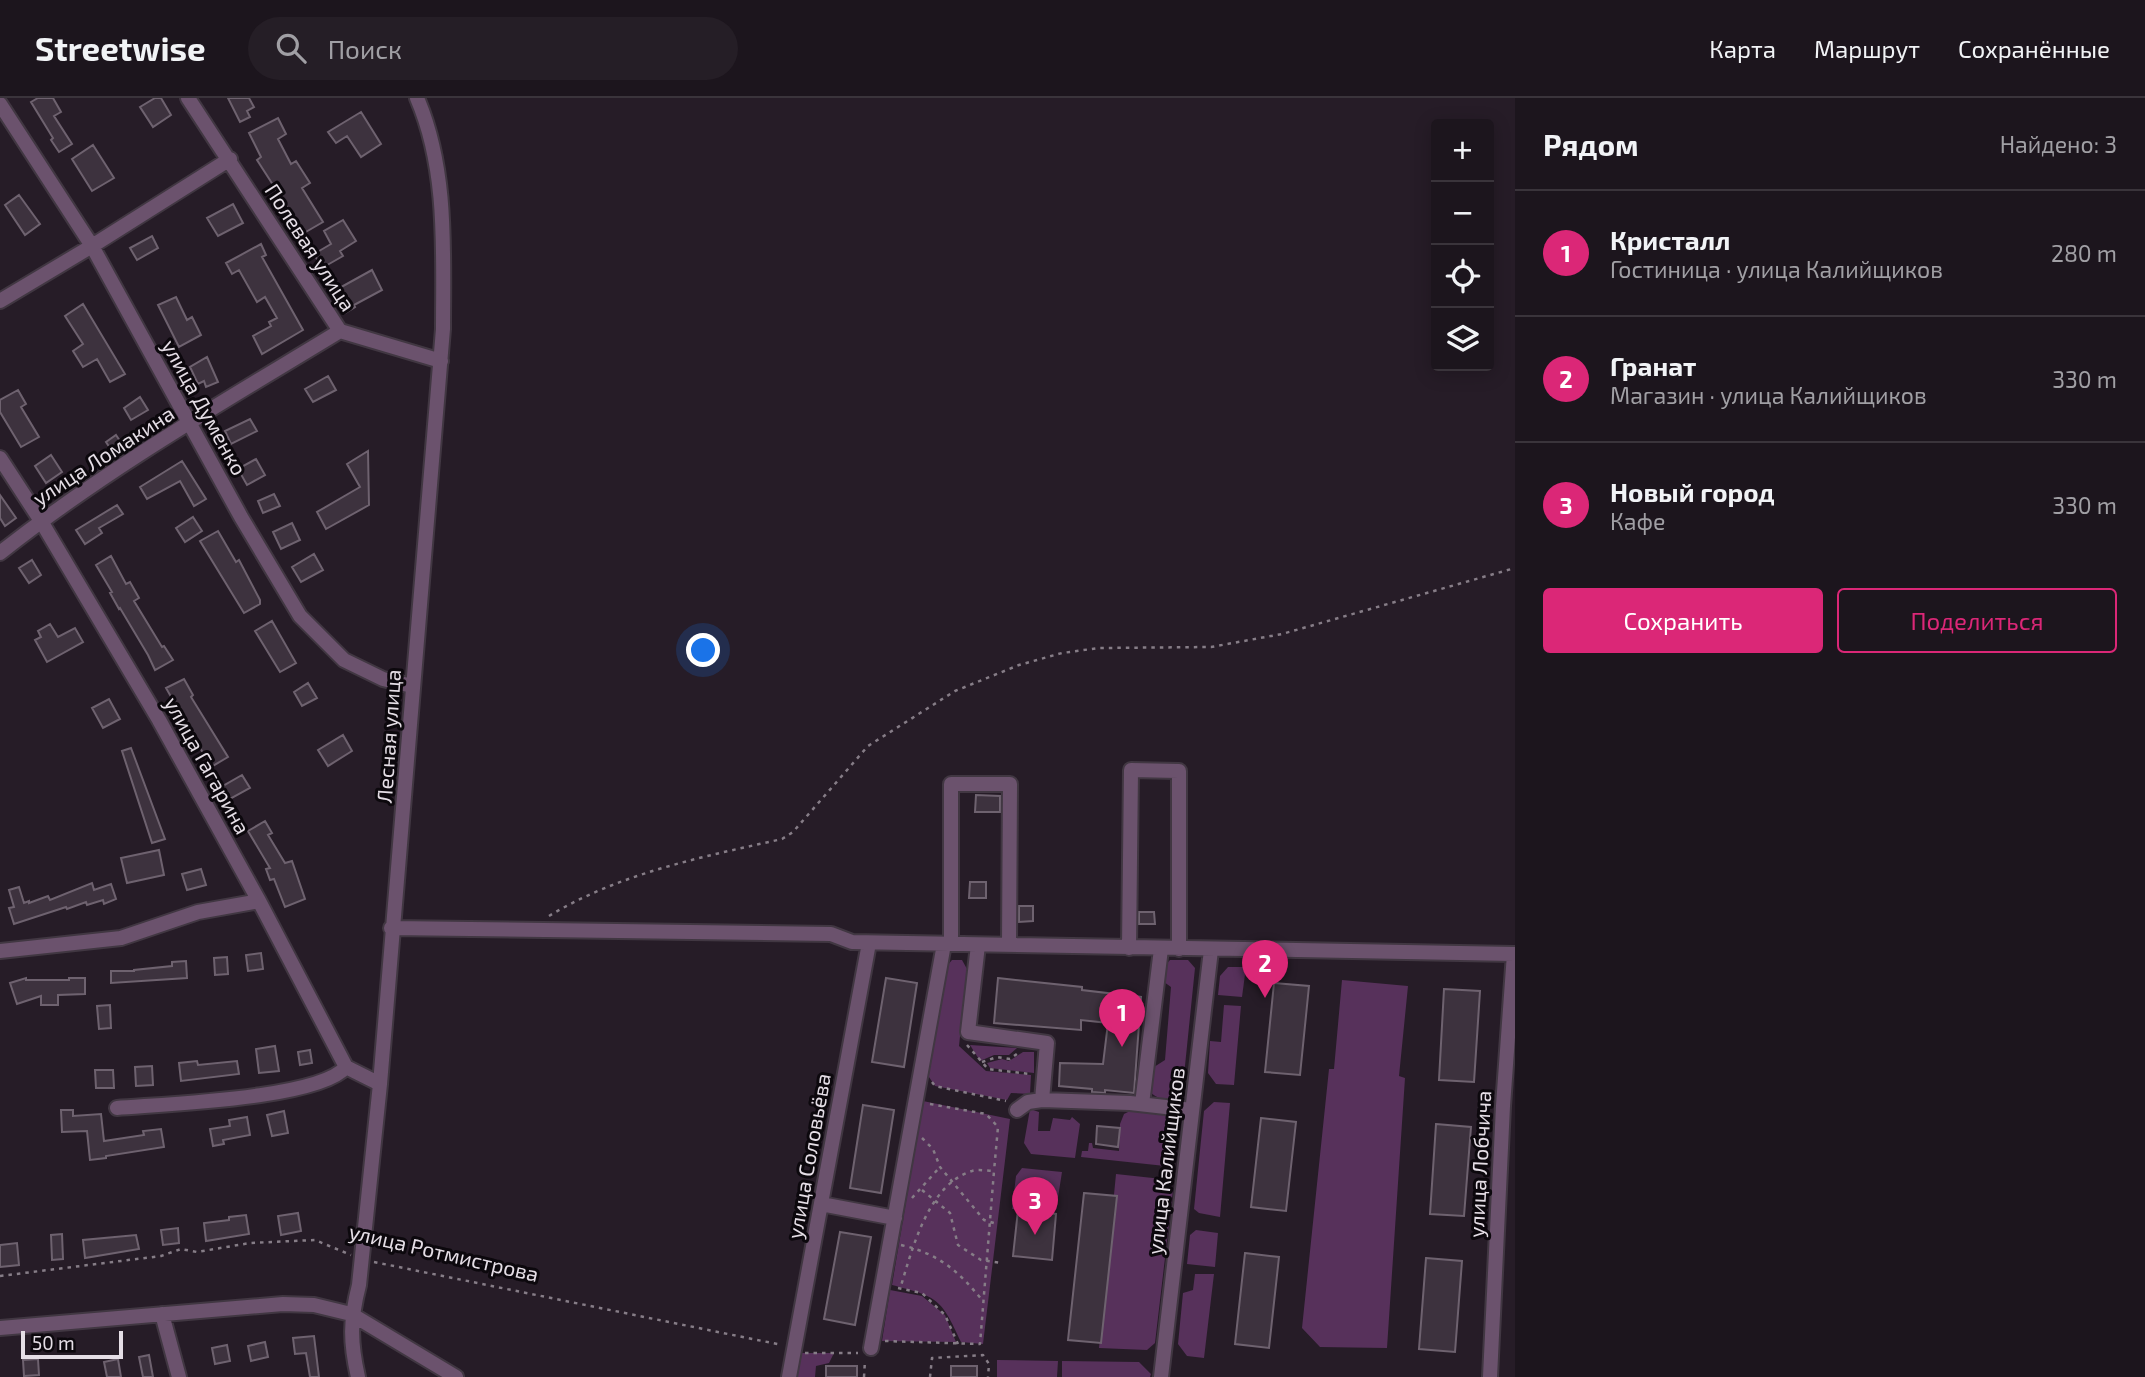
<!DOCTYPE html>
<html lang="ru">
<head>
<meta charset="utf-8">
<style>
  :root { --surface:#1c151d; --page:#251e26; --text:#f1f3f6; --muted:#a09fa4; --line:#3a343b; --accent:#db2777 }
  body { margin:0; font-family:"Exo 2",sans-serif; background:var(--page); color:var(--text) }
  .controls { position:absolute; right:21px; top:21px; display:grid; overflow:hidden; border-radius:7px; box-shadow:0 4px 18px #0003 }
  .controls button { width:63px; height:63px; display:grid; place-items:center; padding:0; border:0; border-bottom:2px solid var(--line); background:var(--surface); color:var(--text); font:35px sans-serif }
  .scale { position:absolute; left:21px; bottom:18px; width:102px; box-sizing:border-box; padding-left:7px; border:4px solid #e5dee6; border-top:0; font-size:19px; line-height:24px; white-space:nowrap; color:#e5dee6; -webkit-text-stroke:5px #0c080d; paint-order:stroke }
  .you { position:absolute; left:704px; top:553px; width:24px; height:24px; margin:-18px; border:5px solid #fff; border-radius:50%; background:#1a73e8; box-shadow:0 0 0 10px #1a73e833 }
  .badge { display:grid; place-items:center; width:46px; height:46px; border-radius:50%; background:var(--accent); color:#fff; font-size:23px; font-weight:700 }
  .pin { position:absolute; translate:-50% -58px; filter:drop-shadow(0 2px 4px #0008) }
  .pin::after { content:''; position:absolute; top:37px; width:24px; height:21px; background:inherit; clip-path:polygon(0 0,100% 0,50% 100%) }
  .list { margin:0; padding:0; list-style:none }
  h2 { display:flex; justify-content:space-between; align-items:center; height:91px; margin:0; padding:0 28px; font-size:30px }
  h2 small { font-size:23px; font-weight:400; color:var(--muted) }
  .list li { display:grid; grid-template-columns:46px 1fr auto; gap:21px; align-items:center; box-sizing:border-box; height:126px; padding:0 28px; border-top:2px solid var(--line) }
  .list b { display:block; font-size:26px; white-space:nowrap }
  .list p { margin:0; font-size:23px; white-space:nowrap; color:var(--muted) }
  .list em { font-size:23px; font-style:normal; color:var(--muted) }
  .actions { display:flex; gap:14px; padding:21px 28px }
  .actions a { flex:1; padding:16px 0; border:2px solid var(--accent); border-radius:7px; text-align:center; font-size:24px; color:var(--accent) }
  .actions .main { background:var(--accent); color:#fff }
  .icon { flex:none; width:38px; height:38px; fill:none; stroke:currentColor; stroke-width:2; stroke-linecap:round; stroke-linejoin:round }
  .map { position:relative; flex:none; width:1515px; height:1279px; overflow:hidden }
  header { display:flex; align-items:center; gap:42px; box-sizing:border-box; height:98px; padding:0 35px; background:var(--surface); border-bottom:2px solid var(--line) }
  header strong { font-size:33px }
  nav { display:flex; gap:38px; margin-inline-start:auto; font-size:24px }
  .search { width:490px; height:63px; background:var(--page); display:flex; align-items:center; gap:18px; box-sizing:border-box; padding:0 24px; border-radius:38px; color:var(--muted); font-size:26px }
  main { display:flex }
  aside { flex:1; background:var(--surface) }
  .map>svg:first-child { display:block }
</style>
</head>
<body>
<header>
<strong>Streetwise</strong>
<div class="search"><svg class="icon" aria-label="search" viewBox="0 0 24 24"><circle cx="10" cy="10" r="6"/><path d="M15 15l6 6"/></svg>Поиск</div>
<nav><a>Карта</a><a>Маршрут</a><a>Сохранённые</a></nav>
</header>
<main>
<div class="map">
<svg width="1515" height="1279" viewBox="0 0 1515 1279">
  <rect width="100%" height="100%" fill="#261c27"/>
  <!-- green -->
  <path fill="#57315b" d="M 952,862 L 962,862 L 967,871 L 959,948 L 986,973 L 1031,977 L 1030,996 L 1011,995 L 1007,1002 L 935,988 L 927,976 L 946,869 Z
    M 1170,862 L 1188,862 L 1195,870 L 1182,997 C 1170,1002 1161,1004 1150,994 L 1154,969 L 1165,962 L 1171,889 L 1164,884 L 1162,871 Z
    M 1228,869 L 1246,869 L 1242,899 L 1218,897 L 1220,878 Z
    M 1342,882 L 1408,888 L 1399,978 L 1405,980 L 1387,1250 L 1320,1249 L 1302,1230 L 1329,971 L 1334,971 Z
    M 1224,907 L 1241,908 L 1234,987 L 1216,986 L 1208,975 L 1210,943 L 1221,944 Z
    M 970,947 L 1017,950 L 1009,957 L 994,957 L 980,963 Z
    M 1023,954 L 1034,954 L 1034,975 L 990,970 L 987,965 L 1002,961 L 1009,963 Z
    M 923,1003 L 1010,1021 L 983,1246 L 961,1244 C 941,1200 938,1199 892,1187 Z
    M 1214,1004 L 1230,1005 L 1220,1119 L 1199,1115 L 1194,1111 L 1204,1013 Z
    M 1030,1011 L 1039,1014 L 1038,1033 L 1050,1033 L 1053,1020 L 1070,1022 L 1072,1019 L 1080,1026 L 1075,1060 L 1031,1056 L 1024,1045 Z
    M 1132,1012 C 1179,1018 1181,1010 1175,1060 L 1165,1068 L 1081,1059 L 1082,1053 L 1088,1053 L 1089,1045 L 1092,1045 L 1093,1050 L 1119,1053 L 1120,1026 L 1124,1016 Z
    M 1022,1070 L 1062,1074 L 1056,1112 L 1012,1111 L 1016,1078 Z
    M 1116,1076 L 1162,1081 L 1173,1092 L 1155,1245 L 1147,1252 L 1099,1250 Z
    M 1196,1132 L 1218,1135 L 1215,1169 L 1187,1166 L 1190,1137 Z
    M 1195,1176 L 1214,1176 L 1204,1260 L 1187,1258 L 1178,1246 L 1183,1195 L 1193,1192 Z
    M 890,1192 L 922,1198 L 945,1217 L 956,1244 L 882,1243 Z
    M 798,1255 L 834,1255 L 829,1265 L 816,1268 L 815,1279 L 794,1279 Z
    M 997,1262 L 1058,1263 L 1057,1279 L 997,1279 Z
    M 1062,1263 L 1139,1264 L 1151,1276 L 1150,1279 L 1062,1279 Z"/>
  <!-- building -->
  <path fill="#3d323e" stroke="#6e626f" stroke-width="2" d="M 38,0 L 53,0 L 61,14 L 54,18 L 72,46 L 59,54 L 51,42 L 53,40 L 31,4 Z
    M 155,0 L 161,0 L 171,17 L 153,29 L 140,9 Z
    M 228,0 L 249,0 L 254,9 L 247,13 L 250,19 L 240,24 Z
    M 361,14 L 381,46 L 361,59 L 347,38 L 336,45 L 328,34 Z
    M 278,20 L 286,36 L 278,41 L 291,66 L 296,63 L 310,85 L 302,90 L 323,124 L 304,135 L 257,62 L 261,59 L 249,35 Z
    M 93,47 L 114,80 L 92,93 L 72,61 Z
    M 19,97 L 40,126 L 25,137 L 5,107 Z
    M 233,106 L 243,125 L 218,138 L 207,120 Z
    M 343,122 L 356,143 L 340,153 L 343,158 L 322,170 L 314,156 L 331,146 L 324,133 Z
    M 152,138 L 158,150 L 137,162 L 130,150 Z
    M 261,146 L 266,157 L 262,159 L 303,232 L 262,256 L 253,238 L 271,228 L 269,224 L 277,220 L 265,199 L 257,204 L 239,172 L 232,176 L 226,165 Z
    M 372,172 L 382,192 L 354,207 L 355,209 L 345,215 L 334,193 Z
    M 176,199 L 187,222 L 192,219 L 201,237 L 179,249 L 158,207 Z
    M 83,206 L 125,276 L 110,284 L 97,261 L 83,269 L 73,253 L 83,246 L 65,218 Z
    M 207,259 L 218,284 L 206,289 L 204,283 L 198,286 L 190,269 Z
    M 328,278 L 336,292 L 313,304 L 305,291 Z
    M 18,292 L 26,306 L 21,309 L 39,339 L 21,349 L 0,314 L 0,302 Z
    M 140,299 L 148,312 L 131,322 L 124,310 Z
    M 250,321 L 257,333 L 231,346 L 225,333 Z
    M 116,337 L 126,352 L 116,359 L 106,344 Z
    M 368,353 L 369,407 L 326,431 L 317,414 L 360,389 L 347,366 Z
    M 51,357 L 62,374 L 46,385 L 35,368 Z
    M 256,361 L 265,377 L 247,387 L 238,371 Z
    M 182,363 L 206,401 L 194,408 L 180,383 L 147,401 L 140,389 Z
    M 274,396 L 280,408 L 263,415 L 258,403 Z
    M 0,397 L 16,420 L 5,428 L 0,420 Z
    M 117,407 L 123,416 L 99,430 L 102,435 L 85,446 L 76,432 Z
    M 193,419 L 202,433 L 185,444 L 176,430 Z
    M 292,425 L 300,442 L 281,451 L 273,434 Z
    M 218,433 L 236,464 L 239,462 L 260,502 L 260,506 L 244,515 L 200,443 Z
    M 314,456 L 323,472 L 301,484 L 292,469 Z
    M 111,458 L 126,486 L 130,484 L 139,500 L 134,503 L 162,549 L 164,548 L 173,562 L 155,572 L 148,557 L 120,510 L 119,511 L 110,495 L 112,494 L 96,467 Z
    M 32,462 L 41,477 L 29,485 L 19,470 Z
    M 272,523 L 296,565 L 280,574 L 255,533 Z
    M 50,526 L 58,539 L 75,530 L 83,544 L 47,564 L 35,542 L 41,539 L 38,533 Z
    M 184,581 L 193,597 L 191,599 L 228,659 L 211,669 L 166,590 Z
    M 308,585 L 317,600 L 302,608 L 294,594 Z
    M 109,601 L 120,621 L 103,630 L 92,610 Z
    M 343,637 L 352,653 L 328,668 L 318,652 Z
    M 131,650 L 165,741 L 152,745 L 122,653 Z
    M 242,677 L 250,690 L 230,701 L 223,688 Z
    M 976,697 L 1000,698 L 1000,714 L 975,714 Z
    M 265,723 L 272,735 L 268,737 L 285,765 L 292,763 L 305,801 L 285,809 L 274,781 L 270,782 L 266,771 L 270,770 L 248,733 Z
    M 159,752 L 164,777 L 127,785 L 121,760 Z
    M 201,771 L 206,787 L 187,792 L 182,776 Z
    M 970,784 L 986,784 L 986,800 L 969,800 Z
    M 92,785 L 94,792 L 111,786 L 116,801 L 104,806 L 103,802 L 87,807 L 86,804 L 67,811 L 66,809 L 14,826 L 9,810 L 14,809 L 9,792 L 19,789 L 24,805 L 29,803 L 29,805 L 48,798 L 50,802 Z
    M 1019,808 L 1033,808 L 1033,823 L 1019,824 Z
    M 1139,814 L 1154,814 L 1155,826 L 1139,826 Z
    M 261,855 L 263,871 L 248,873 L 246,857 Z
    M 227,859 L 228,876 L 215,877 L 214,860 Z
    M 186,863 L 187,880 L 111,885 L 111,873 L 134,873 L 134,872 L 172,868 L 172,864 Z
    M 26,880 L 26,882 L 69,882 L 69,880 L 85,880 L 85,896 L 58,897 L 58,907 L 41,907 L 41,898 L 17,906 L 10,885 Z
    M 886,880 L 917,885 L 904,969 L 872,964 Z
    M 998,880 L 1082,889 L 1082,892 L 1141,899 L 1134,995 L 1105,992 L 1105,995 L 1092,994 L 1092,991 L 1059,988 L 1060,965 L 1103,966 L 1108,925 L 1081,922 L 1081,932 L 994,925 Z
    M 1274,885 L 1309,888 L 1300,977 L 1265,974 Z
    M 1444,891 L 1480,893 L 1474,984 L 1439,982 Z
    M 110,907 L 111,930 L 99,931 L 97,908 Z
    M 275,948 L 279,973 L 259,975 L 256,951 Z
    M 310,952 L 312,965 L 300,967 L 298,954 Z
    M 197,963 L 198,967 L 237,963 L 239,976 L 181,983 L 179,965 Z
    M 152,968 L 153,987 L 136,988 L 135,969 Z
    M 95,972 L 113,972 L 114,990 L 96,990 Z
    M 863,1007 L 894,1012 L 881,1095 L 850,1090 Z
    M 61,1012 L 73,1012 L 73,1018 L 101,1016 L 104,1043 L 144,1037 L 143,1033 L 161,1031 L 164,1049 L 106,1058 L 106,1060 L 90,1062 L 87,1033 L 62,1034 Z
    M 284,1013 L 288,1035 L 272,1038 L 267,1017 Z
    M 247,1019 L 250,1037 L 223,1042 L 224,1046 L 213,1048 L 210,1031 L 230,1028 L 229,1022 Z
    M 1261,1020 L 1296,1024 L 1286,1113 L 1251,1109 Z
    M 1436,1026 L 1471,1029 L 1464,1118 L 1430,1116 Z
    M 1097,1028 L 1120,1030 L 1118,1049 L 1096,1046 Z
    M 1084,1095 L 1117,1098 L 1101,1245 L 1068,1242 Z
    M 1018,1112 L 1056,1116 L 1052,1162 L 1013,1158 Z
    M 298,1115 L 301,1133 L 281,1137 L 278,1118 Z
    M 246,1117 L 249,1136 L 206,1143 L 204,1125 L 229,1122 L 229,1119 Z
    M 178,1130 L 179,1145 L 163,1147 L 161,1132 Z
    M 840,1134 L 871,1139 L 855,1227 L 824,1221 Z
    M 62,1136 L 63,1161 L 52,1162 L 51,1137 Z
    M 136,1137 L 139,1151 L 85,1160 L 83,1142 Z
    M 17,1145 L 19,1167 L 0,1169 L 0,1147 Z
    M 1245,1155 L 1279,1159 L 1269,1250 L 1235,1246 Z
    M 1426,1160 L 1462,1163 L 1455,1254 L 1419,1251 Z
    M 314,1238 L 319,1279 L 310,1279 L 306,1255 L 295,1256 L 293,1240 Z
    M 265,1244 L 268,1259 L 251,1263 L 248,1248 Z
    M 227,1247 L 230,1263 L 215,1266 L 212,1250 Z
    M 149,1257 L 153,1279 L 143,1279 L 139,1259 Z
    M 38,1261 L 39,1277 L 24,1278 L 23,1262 Z
    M 118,1261 L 121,1279 L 107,1279 L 104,1264 Z
    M 826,1268 L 857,1268 L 857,1279 L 826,1279 Z
    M 951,1268 L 977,1268 L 977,1279 L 951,1279 Z"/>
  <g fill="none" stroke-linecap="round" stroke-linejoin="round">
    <!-- minor casing -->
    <g stroke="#413742" stroke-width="18">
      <path id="minor" d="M 188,0 L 340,233 L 441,263
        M 0,6 L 92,148 L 241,419 L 300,518 L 344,562 L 383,581 L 412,588
        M 0,203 L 92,148 L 230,61
        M 0,360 L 41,423 L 159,622 L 259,803 L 346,969 L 380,986
        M 0,455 C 106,371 225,303 340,233
        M 391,830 L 831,836 L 852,844 L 1514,856 L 1503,1008 L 1490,1279
        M 951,846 L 951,686 L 1010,686 L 1009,847
        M 978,847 L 968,934 L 1047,945 L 1042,1002
        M 1129,850 L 1131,672 L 1179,673 L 1179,851
        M 0,853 L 121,840 L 198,814 L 259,803
        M 1142,1006 L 1161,851
        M 117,1010 C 163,1006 319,1001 346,969
        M 1017,1012 L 1028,1004 L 1042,1002 L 1130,1005 L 1192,1012
        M 821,1106 L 895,1120
        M 162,1216 L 179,1279
        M 0,1230 L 283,1206 L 314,1207 L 351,1216 L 456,1279
        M 871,1250 L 944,846
        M 358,1279 C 350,1244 350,1222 359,1187 L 380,986 L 443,231 C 443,154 448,72 417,0
        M 789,1279 L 869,845
        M 1161,1279 L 1211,852"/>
    </g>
    <!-- path -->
    <path stroke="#867d87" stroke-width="2.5" stroke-dasharray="3.5 5" stroke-linecap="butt" d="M 549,818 C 620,775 702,759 782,741 L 793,734 L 868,648 L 955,593 L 1019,567 L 1062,555 L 1099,550 L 1211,549 L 1282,536 L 1515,470
      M 967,947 L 988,971 L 1030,976
      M 982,964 L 997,959 L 1010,961 L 1018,955
      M 932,984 L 935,988 L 1006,1003
      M 930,1006 L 986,1016 L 998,1029 L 994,1073
      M 922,1040 L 933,1051 L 940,1069 L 984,1122 L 997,1126
      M 922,1092 L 950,1115 L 958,1147 L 981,1162 L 1001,1165
      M 912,1100 L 940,1069
      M 901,1147 C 940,1156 959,1174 983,1203
      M 374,1164 L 782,1247
      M 0,1178 L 161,1158 L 181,1151 L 197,1154 L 250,1145 L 315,1142 L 351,1157
      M 898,1190 L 922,1195 L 945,1217 L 958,1246
      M 885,1243 L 980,1246 L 994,1073 C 988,1073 978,1071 972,1073 C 928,1086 912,1152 900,1191
      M 805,1255 L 858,1255
      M 864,1279 L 865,1262
      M 930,1279 L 932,1260 L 983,1257 L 989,1266 L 988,1279"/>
    <!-- minor -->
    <use href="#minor" stroke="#6b526d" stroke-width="14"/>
  </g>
  <g text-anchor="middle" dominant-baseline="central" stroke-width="6" stroke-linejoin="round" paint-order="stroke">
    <!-- street labels -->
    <g font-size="21" fill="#e5dee6" stroke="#0c080d">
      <text transform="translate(311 149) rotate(57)">Полевая улица</text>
      <text transform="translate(205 309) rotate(61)">улица Думенко</text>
      <text transform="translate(103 357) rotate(-33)">улица Ломакина</text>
      <text transform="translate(388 638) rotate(-86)">Лесная улица</text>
      <text transform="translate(208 667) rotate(61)">улица Гагарина</text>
      <text transform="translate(808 1058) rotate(-80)">улица Соловьёва</text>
      <text transform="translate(1165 1063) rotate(-83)">улица Калийщиков</text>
      <text transform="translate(1479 1066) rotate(-87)">улица Лобчича</text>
      <text transform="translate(444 1154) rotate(13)">улица Ротмистрова</text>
    </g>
  </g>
</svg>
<div class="controls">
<button>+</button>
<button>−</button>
<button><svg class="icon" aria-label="locate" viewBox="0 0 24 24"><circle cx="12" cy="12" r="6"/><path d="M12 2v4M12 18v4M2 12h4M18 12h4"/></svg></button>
<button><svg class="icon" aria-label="layers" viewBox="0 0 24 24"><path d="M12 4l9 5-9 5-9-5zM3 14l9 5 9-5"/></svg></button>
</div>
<div class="scale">50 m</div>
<div class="you"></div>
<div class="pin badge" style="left:1122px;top:949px">1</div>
<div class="pin badge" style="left:1265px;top:900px">2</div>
<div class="pin badge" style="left:1035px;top:1137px">3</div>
</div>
<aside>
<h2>Рядом<small>Найдено: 3</small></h2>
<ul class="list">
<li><span class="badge">1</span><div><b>Кристалл</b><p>Гостиница · улица Калийщиков</p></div><em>280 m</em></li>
<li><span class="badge">2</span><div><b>Гранат</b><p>Магазин · улица Калийщиков</p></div><em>330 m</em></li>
<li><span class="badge">3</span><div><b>Новый город</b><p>Кафе</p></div><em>330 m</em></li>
</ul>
<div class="actions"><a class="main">Сохранить</a><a>Поделиться</a></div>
</aside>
</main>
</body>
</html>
